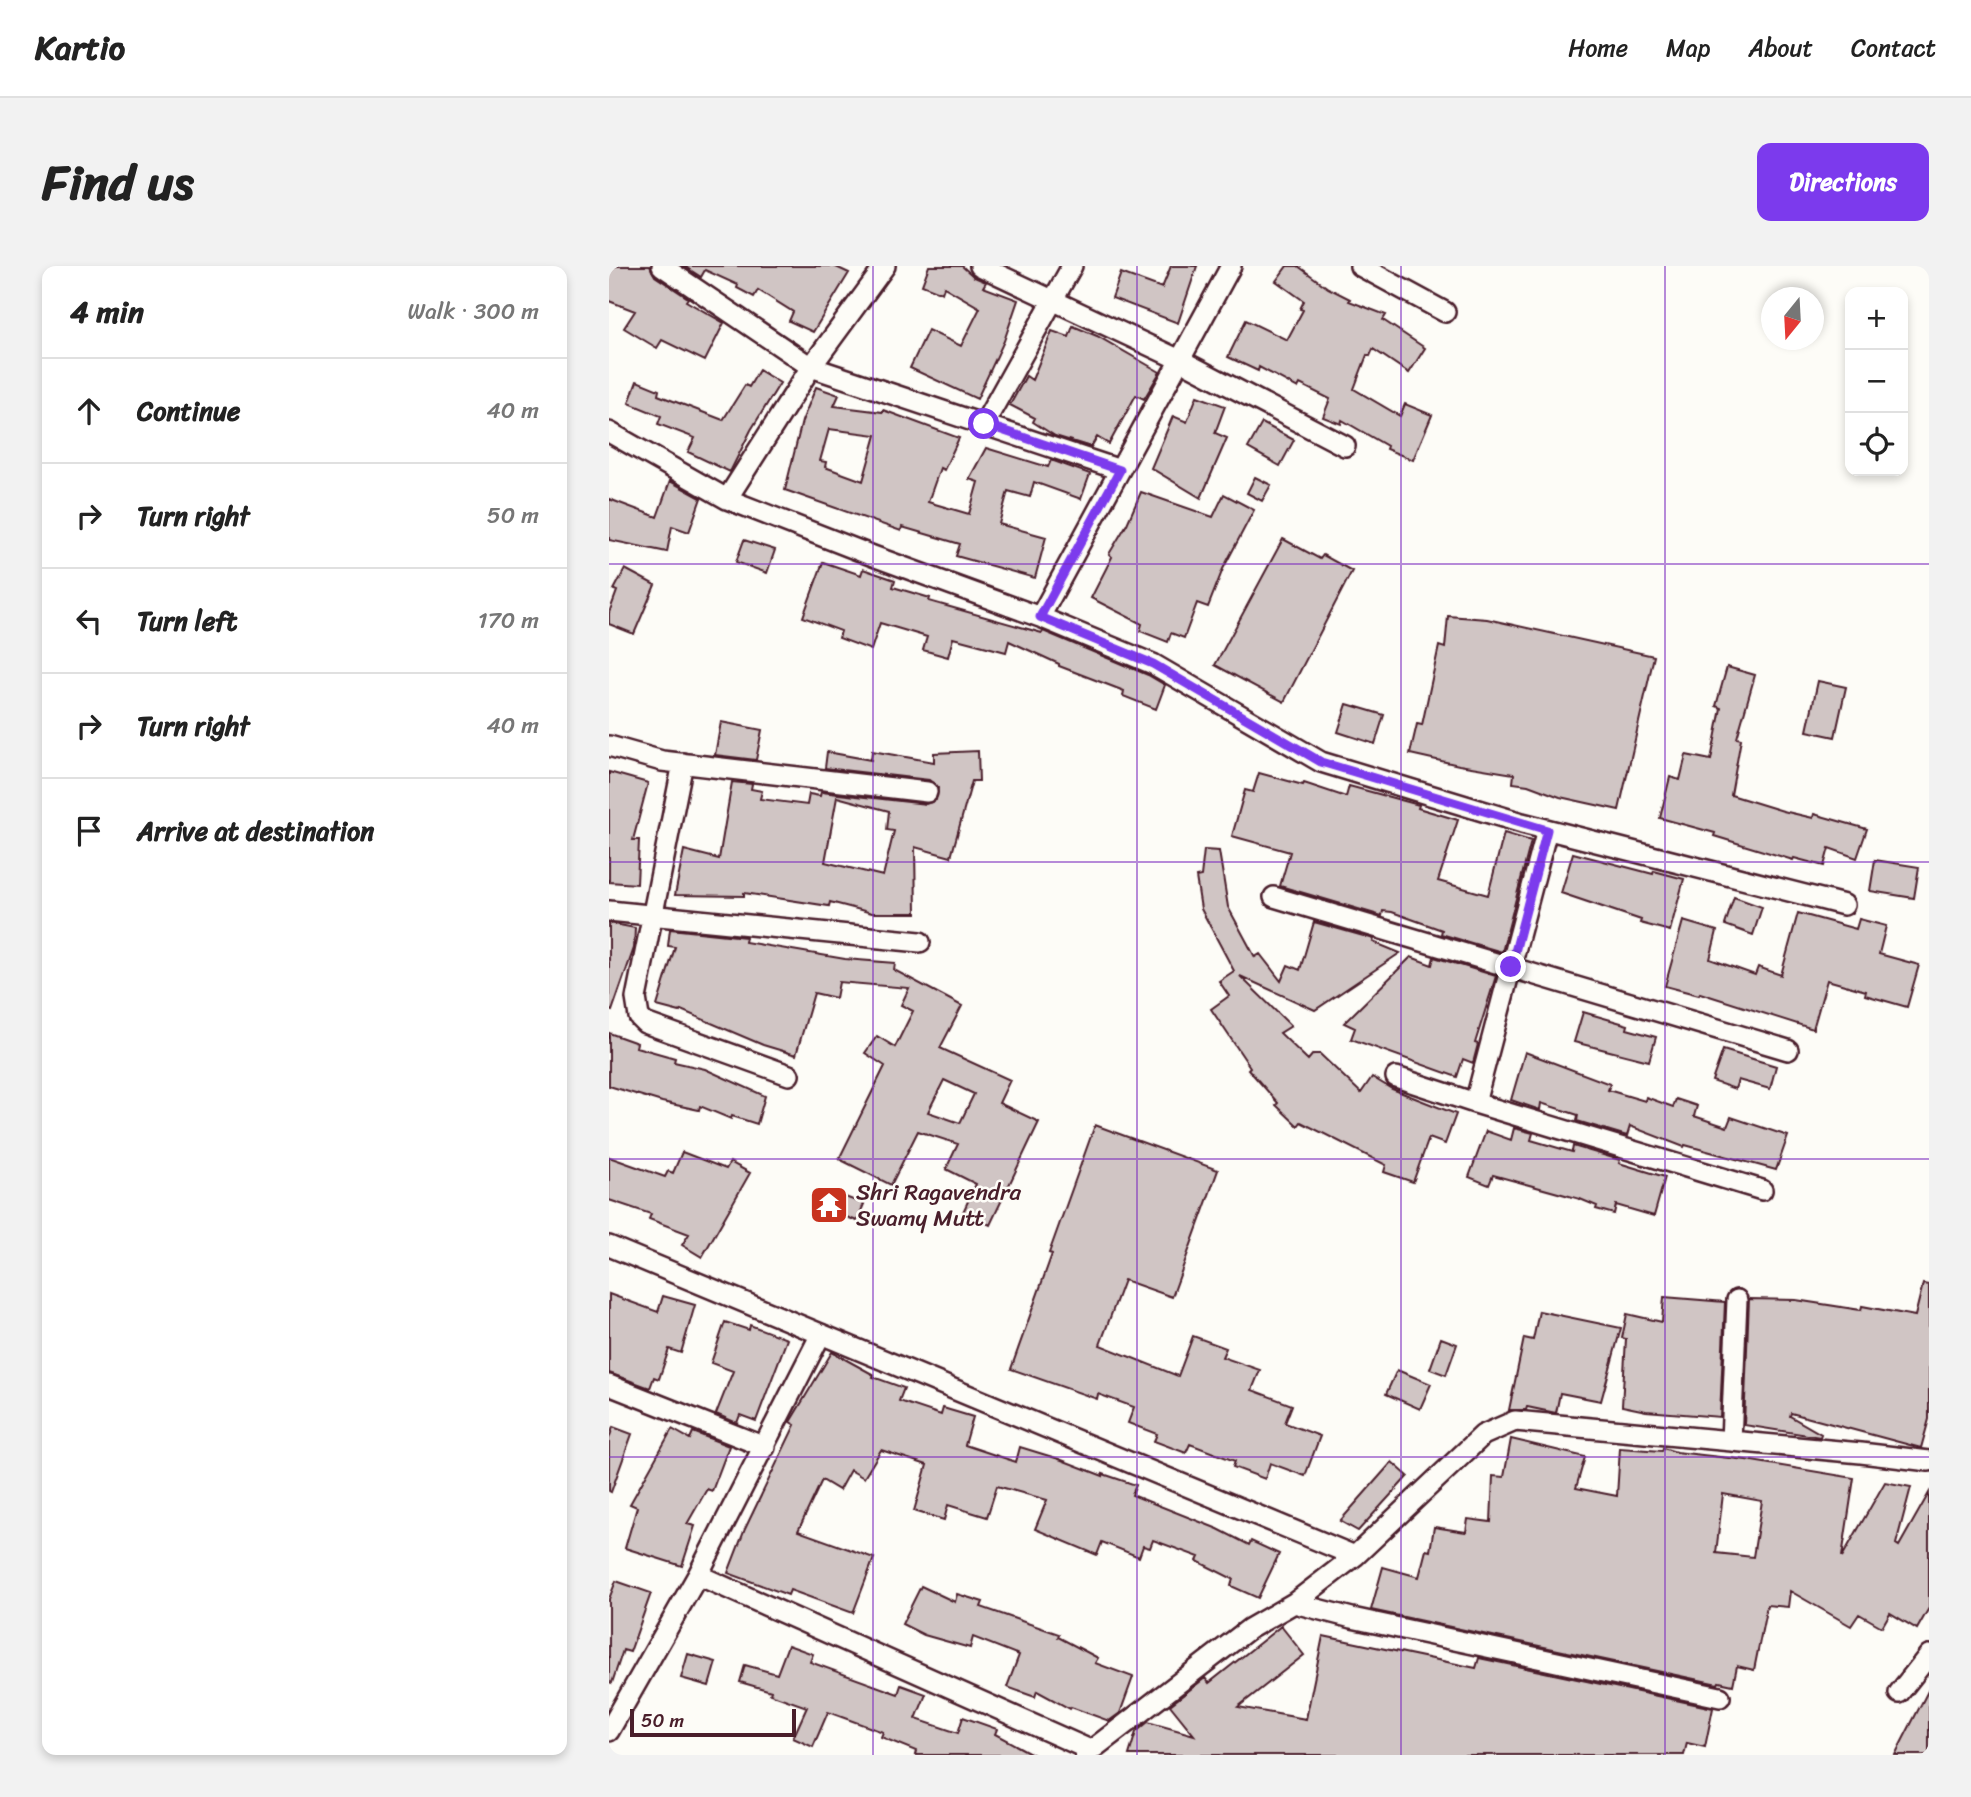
<!DOCTYPE html>
<html lang="en">
<head>
<meta charset="utf-8">
<style>
  :root { --surface:#fff; --page:#f2f2f2; --text:#222; --muted:#767676; --line:#e0e0e0; --accent:#7c3aed }
  body { margin:0; font-family:Sriracha,sans-serif; background:var(--page); color:var(--text) }
  .controls { position:absolute; right:21px; top:21px; display:grid; overflow:hidden; border-radius:14px; box-shadow:0 4px 10px #0003 }
  .controls button { width:63px; height:63px; display:grid; place-items:center; padding:0; border:0; border-bottom:2px solid var(--line); background:var(--surface); color:var(--text); font:35px sans-serif }
  .compass { position:absolute; left:1152px; top:21px; width:63px; height:63px; border-radius:50%; background:var(--surface); box-shadow:0 4px 10px #0003; rotate:198deg }
  .scale { position:absolute; left:21px; bottom:18px; width:166px; box-sizing:border-box; padding-left:7px; border:4px solid #4a1f2b; border-top:0; font-size:19px; line-height:24px; white-space:nowrap; color:#4a1f2b; -webkit-text-stroke:5px #fdfcf7; paint-order:stroke }
  .stop { position:absolute; width:21px; height:21px; margin:-16px; border:5px solid #7c3aed; border-radius:50%; background:#fff }
  .stop.end { background:#7c3aed; border-color:#fff; box-shadow:0 2px 7px #0008 }
  .list { margin:0; padding:0; list-style:none }
  h2 { display:flex; justify-content:space-between; align-items:center; height:91px; margin:0; padding:0 28px; font-size:30px }
  h2 small { font-size:23px; font-weight:400; color:var(--muted) }
  .list li { display:grid; grid-template-columns:46px 1fr auto; gap:21px; align-items:center; box-sizing:border-box; height:105px; padding:0 28px; border-top:2px solid var(--line) }
  .list b { display:block; font-size:26px; white-space:nowrap }
  .list em { font-size:23px; font-style:normal; color:var(--muted) }
  .icon { flex:none; width:38px; height:38px; fill:none; stroke:currentColor; stroke-width:2; stroke-linecap:round; stroke-linejoin:round }
  .map { position:relative; flex:none; width:1320px; height:1489px; overflow:hidden; border-radius:14px }
  header { display:flex; align-items:center; gap:42px; box-sizing:border-box; height:98px; padding:0 35px; background:var(--surface); border-bottom:2px solid var(--line) }
  header strong { font-size:33px }
  nav { display:flex; gap:38px; margin-inline-start:auto; font-size:24px }
  .intro { display:flex; align-items:center; justify-content:space-between; box-sizing:border-box; height:168px; padding:0 42px }
  h1 { margin:0; font-size:49px }
  .button { padding:18px 32px; border-radius:14px; background:var(--accent); color:#fff; font-size:24px; font-weight:700 }
  main { display:flex; gap:42px; padding:0 42px }
  aside { flex:1; background:var(--surface); border-radius:14px; box-shadow:0 4px 10px #0003 }
  .map>svg:first-child { display:block }
</style>
</head>
<body>
<header>
<strong>Kartio</strong>
<nav><a>Home</a><a>Map</a><a>About</a><a>Contact</a></nav>
</header>
<div class="intro"><h1>Find us</h1><a class="button">Directions</a></div>
<main>
<aside>
<h2>4 min<small>Walk · 300 m</small></h2>
<ul class="list">
<li><svg class="icon" aria-label="ahead" viewBox="0 0 24 24"><path d="M12 20V5M6 11l6-6 6 6"/></svg><div><b>Continue</b></div><em>40 m</em></li>
<li><svg class="icon" aria-label="right" viewBox="0 0 24 24"><path d="M7 20v-9h11M14 6l5 5-5 5"/></svg><div><b>Turn right</b></div><em>50 m</em></li>
<li><svg class="icon" aria-label="left" viewBox="0 0 24 24"><path d="M17 20v-9H6M10 6l-5 5 5 5"/></svg><div><b>Turn left</b></div><em>170 m</em></li>
<li><svg class="icon" aria-label="right" viewBox="0 0 24 24"><path d="M7 20v-9h11M14 6l5 5-5 5"/></svg><div><b>Turn right</b></div><em>40 m</em></li>
<li><svg class="icon" aria-label="arrive" viewBox="0 0 24 24"><path d="M6 21V4h12l-3 4 3 4H6"/></svg><div><b>Arrive at destination</b></div></li>
</ul>
</aside>
<div class="map">
<svg width="1320" height="1489" viewBox="0 0 1320 1489">
  <rect width="100%" height="100%" fill="#fdfcf7"/>
  <filter id="ink" filterUnits="userSpaceOnUse"><feTurbulence type="fractalNoise" baseFrequency=".0143" numOctaves="2"/><feDisplacementMap in="SourceGraphic" scale="14" xChannelSelector="R" yChannelSelector="G"/><feConvolveMatrix kernelMatrix="1 2 1 2 8 2 1 2 1" color-interpolation-filters="sRGB"/></filter>
  <g filter="url(#ink)">
    <!-- building -->
    <path fill="#d0c5c4" stroke="#4a1f2b" stroke-width="2" fill-rule="evenodd" d="M 0,0 L 41,0 L 46,10 L 79,32 L 77,35 L 115,57 L 96,95 L 53,74 L 48,82 L 15,62 L 26,45 L 0,35 Z
      M 75,0 L 225,0 L 240,7 L 204,66 L 180,55 L 184,46 L 149,24 L 145,31 L 128,22 L 129,19 L 96,4 L 92,11 Z
      M 320,0 L 353,0 L 365,11 L 377,16 L 374,21 L 409,34 L 395,75 L 368,133 L 301,102 L 319,64 L 352,80 L 371,42 L 335,21 L 333,27 L 313,19 Z
      M 562,0 L 588,0 L 569,57 L 503,32 L 512,7 L 553,22 Z
      M 678,0 L 689,0 L 719,22 L 741,33 L 740,35 L 777,49 L 774,54 L 816,82 L 800,107 L 764,83 L 761,90 L 758,89 L 745,123 L 791,150 L 796,138 L 823,149 L 804,194 L 777,183 L 778,180 L 733,154 L 732,158 L 714,151 L 721,133 L 691,118 L 689,122 L 650,101 L 649,105 L 619,91 L 637,54 L 678,74 L 694,44 L 691,43 L 695,35 L 667,15 Z
      M 464,60 L 488,70 L 551,106 L 535,133 L 527,129 L 500,178 L 488,171 L 482,181 L 446,170 L 424,156 L 426,152 L 401,139 L 417,110 L 423,114 L 443,65 L 460,71 Z
      M 150,104 L 171,117 L 142,164 L 121,206 L 79,186 L 86,172 L 49,158 L 52,150 L 20,137 L 28,115 L 50,124 L 49,129 L 114,154 L 136,119 L 140,121 Z
      M 207,121 L 230,129 L 225,140 L 274,146 L 274,144 L 350,172 L 335,204 L 331,202 L 319,236 L 360,248 L 369,216 L 360,213 L 377,182 L 439,201 L 442,194 L 481,208 L 472,233 L 425,216 L 421,231 L 399,225 L 390,258 L 437,271 L 426,312 L 347,290 L 351,278 L 293,261 L 292,265 L 176,224 L 193,155 ZM 220,163 L 267,169 L 254,215 L 216,201 L 217,196 L 211,195 Z
      M 588,130 L 616,140 L 606,167 L 618,172 L 592,232 L 542,202 L 564,150 L 578,156 Z
      M 653,157 L 685,174 L 671,200 L 639,182 Z
      M 646,211 L 662,219 L 653,235 L 638,227 Z
      M 61,215 L 92,232 L 80,266 L 63,260 L 58,286 L 0,274 L 0,233 L 48,251 Z
      M 532,226 L 604,251 L 615,228 L 645,244 L 614,303 L 599,341 L 588,337 L 575,372 L 562,367 L 559,376 L 531,365 L 533,358 L 482,332 L 503,291 L 500,288 L 518,258 Z
      M 674,273 L 711,293 L 714,289 L 743,305 L 675,436 L 606,399 Z
      M 135,274 L 166,284 L 158,307 L 127,296 Z
      M 214,296 L 252,309 L 254,303 L 286,314 L 284,321 L 321,332 L 320,335 L 433,367 L 434,365 L 539,409 L 556,419 L 547,443 L 514,430 L 515,425 L 450,400 L 450,398 L 400,375 L 397,386 L 344,372 L 339,391 L 314,384 L 318,371 L 271,357 L 262,384 L 230,372 L 232,365 L 194,351 Z
      M 16,303 L 46,319 L 25,368 L 0,358 L 0,347 L 8,325 L 5,324 Z
      M 839,350 L 878,353 L 1045,390 L 1010,544 L 951,531 L 919,519 L 904,517 L 905,508 L 850,499 L 801,488 L 808,458 L 813,459 L 830,380 L 836,382 Z
      M 1118,401 L 1146,409 L 1128,472 L 1132,473 L 1122,529 L 1174,545 L 1204,552 L 1205,548 L 1258,563 L 1248,592 L 1220,582 L 1215,600 L 1185,592 L 1184,594 L 1105,570 L 1106,567 L 1051,552 L 1061,511 L 1071,514 L 1077,489 L 1102,494 L 1112,442 L 1107,440 Z
      M 1209,415 L 1237,421 L 1226,471 L 1198,465 Z
      M 738,438 L 775,449 L 766,478 L 729,466 Z
      M 112,456 L 153,464 L 147,494 L 106,489 Z
      M 263,485 L 325,496 L 325,487 L 369,485 L 370,515 L 363,515 L 342,591 L 306,581 L 307,647 L 263,647 L 221,636 L 220,640 L 135,627 L 135,630 L 66,629 L 75,584 L 110,593 L 123,516 L 143,518 L 142,523 L 153,525 L 151,533 L 198,539 L 200,528 L 211,530 L 212,526 L 317,538 L 327,534 L 329,522 L 320,514 L 216,502 L 218,486 L 262,494 ZM 228,531 L 280,545 L 278,564 L 285,565 L 274,610 L 216,596 Z
      M 0,506 L 39,517 L 24,574 L 30,574 L 28,618 L 0,616 Z
      M 650,507 L 694,519 L 695,517 L 737,531 L 740,520 L 810,539 L 809,542 L 849,554 L 829,615 L 879,629 L 895,567 L 922,575 L 893,686 L 832,668 L 833,664 L 783,646 L 774,645 L 773,650 L 671,620 L 681,586 L 623,570 L 636,524 L 644,526 Z
      M 595,584 L 610,585 L 619,641 L 646,691 L 651,688 L 672,715 L 679,699 L 691,704 L 705,656 L 765,673 L 764,676 L 791,687 L 706,744 L 631,710 L 682,760 L 671,767 L 699,794 L 704,788 L 711,788 L 752,827 L 763,811 L 783,823 L 847,848 L 836,878 L 820,872 L 804,916 L 775,906 L 777,899 L 692,856 L 689,860 L 667,839 L 669,837 L 639,803 L 641,801 L 602,743 L 620,730 L 610,715 L 625,705 L 592,643 L 587,611 L 592,610 Z
      M 964,587 L 1044,608 L 1045,605 L 1075,613 L 1061,665 L 1031,657 L 1032,654 L 952,627 Z
      M 1266,594 L 1310,601 L 1305,632 L 1261,625 Z
      M 1125,631 L 1153,641 L 1144,669 L 1116,659 Z
      M 1189,647 L 1247,663 L 1250,653 L 1277,660 L 1270,688 L 1310,699 L 1298,741 L 1256,729 L 1257,725 L 1218,714 L 1204,763 L 1091,727 L 1090,729 L 1056,720 L 1074,655 L 1108,665 L 1101,693 L 1146,709 L 1149,701 L 1172,709 Z
      M 0,657 L 26,662 L 25,682 L 3,745 L 0,744 Z
      M 61,663 L 137,671 L 136,676 L 236,693 L 286,697 L 285,704 L 353,740 L 331,782 L 401,814 L 390,837 L 430,856 L 381,959 L 354,946 L 367,918 L 337,903 L 349,878 L 309,865 L 282,919 L 230,893 L 276,800 L 256,787 L 268,770 L 286,781 L 304,745 L 292,739 L 300,722 L 230,716 L 227,732 L 205,727 L 187,789 L 154,779 L 72,744 L 71,746 L 48,740 L 66,681 L 59,680 ZM 335,814 L 365,828 L 351,857 L 319,846 Z
      M 802,691 L 823,699 L 825,691 L 887,710 L 866,777 L 869,778 L 864,797 L 854,793 L 848,811 L 742,773 L 746,762 L 735,757 Z
      M 974,746 L 1019,759 L 1018,763 L 1047,771 L 1040,795 L 965,776 Z
      M 0,767 L 28,777 L 27,781 L 66,792 L 65,796 L 96,803 L 156,830 L 148,858 L 123,850 L 122,853 L 91,840 L 90,844 L 53,836 L 0,820 Z
      M 1114,784 L 1167,800 L 1161,823 L 1129,814 L 1126,823 L 1103,815 Z
      M 916,786 L 1001,818 L 999,824 L 1036,835 L 1037,831 L 1064,841 L 1067,833 L 1088,840 L 1085,850 L 1118,861 L 1122,851 L 1179,870 L 1167,904 L 1076,879 L 1075,881 L 1021,860 L 1018,870 L 968,855 L 969,849 L 932,837 L 931,844 L 902,834 Z
      M 486,859 L 609,904 L 563,1031 L 515,1014 L 491,1079 L 569,1110 L 584,1070 L 617,1082 L 613,1091 L 651,1104 L 643,1124 L 683,1139 L 676,1157 L 711,1170 L 696,1210 L 661,1197 L 656,1213 L 624,1201 L 626,1195 L 581,1178 L 577,1187 L 545,1175 L 548,1168 L 519,1157 L 525,1141 L 489,1128 L 488,1133 L 402,1103 L 443,988 L 440,987 Z
      M 905,862 L 924,867 L 922,874 L 963,886 L 964,880 L 1011,894 L 1010,897 L 1056,911 L 1045,950 L 1007,939 L 1005,948 L 987,943 L 988,940 L 971,933 L 884,909 L 880,919 L 860,911 L 877,865 L 902,874 Z
      M 73,886 L 117,903 L 121,896 L 141,907 L 93,991 L 73,979 L 80,968 L 40,953 L 42,948 L 0,934 L 0,891 L 56,911 L 59,905 L 64,907 Z
      M 228,928 L 255,938 L 248,955 L 221,945 Z
      M 1314,1018 L 1320,1019 L 1320,1153 L 1312,1182 L 1182,1147 L 1181,1150 L 1212,1168 L 1211,1171 L 1135,1159 L 1140,1033 L 1187,1034 L 1252,1044 L 1253,1040 L 1306,1050 Z
      M 0,1028 L 49,1046 L 54,1030 L 86,1039 L 72,1087 L 60,1083 L 50,1113 L 45,1111 L 41,1122 L 0,1107 Z
      M 1055,1031 L 1116,1036 L 1111,1151 L 1037,1145 L 1013,1140 L 1017,1073 L 1013,1072 L 1018,1048 L 1053,1056 Z
      M 930,1045 L 1012,1062 L 992,1135 L 951,1127 L 947,1147 L 918,1141 L 917,1144 L 900,1144 L 915,1072 L 924,1074 Z
      M 116,1056 L 140,1064 L 141,1059 L 178,1073 L 147,1155 L 131,1149 L 128,1157 L 107,1148 L 124,1105 L 102,1097 Z
      M 832,1072 L 848,1078 L 837,1109 L 821,1103 Z
      M 223,1086 L 265,1109 L 264,1111 L 295,1122 L 290,1135 L 332,1149 L 334,1142 L 364,1151 L 356,1179 L 407,1196 L 411,1181 L 450,1193 L 494,1210 L 494,1208 L 527,1219 L 523,1229 L 609,1263 L 640,1279 L 642,1275 L 670,1288 L 649,1332 L 622,1320 L 624,1313 L 588,1295 L 590,1291 L 544,1274 L 541,1282 L 534,1280 L 530,1291 L 493,1276 L 488,1289 L 426,1263 L 438,1234 L 388,1220 L 378,1251 L 339,1239 L 335,1254 L 305,1245 L 318,1199 L 272,1184 L 255,1212 L 241,1204 L 230,1224 L 213,1214 L 189,1265 L 265,1292 L 244,1347 L 181,1324 L 179,1329 L 119,1307 L 136,1263 L 186,1159 L 181,1156 Z
      M 788,1104 L 822,1118 L 811,1143 L 777,1128 Z
      M 4,1161 L 23,1168 L 2,1226 L 0,1225 L 0,1173 Z
      M 63,1163 L 81,1173 L 84,1166 L 120,1180 L 103,1225 L 98,1223 L 78,1258 L 86,1260 L 73,1300 L 16,1282 L 28,1241 L 21,1238 Z
      M 902,1173 L 976,1191 L 967,1222 L 1008,1230 L 1011,1182 L 1053,1185 L 1054,1182 L 1067,1186 L 1137,1194 L 1245,1212 L 1233,1291 L 1276,1216 L 1302,1221 L 1287,1278 L 1290,1280 L 1320,1227 L 1320,1342 L 1308,1363 L 1281,1347 L 1273,1361 L 1250,1348 L 1242,1360 L 1181,1325 L 1179,1341 L 1158,1339 L 1145,1404 L 1128,1400 L 1124,1419 L 1110,1416 L 1109,1418 L 762,1344 L 774,1301 L 810,1311 L 817,1284 L 821,1285 L 825,1261 L 857,1266 L 859,1253 L 882,1256 L 884,1210 L 895,1211 ZM 1114,1228 L 1153,1235 L 1144,1291 L 1107,1287 Z
      M 783,1196 L 799,1210 L 749,1265 L 731,1255 Z
      M 7,1315 L 42,1327 L 21,1386 L 14,1384 L 3,1417 L 0,1416 L 0,1333 Z
      M 312,1320 L 346,1336 L 348,1328 L 374,1336 L 372,1341 L 450,1368 L 449,1371 L 489,1392 L 486,1397 L 524,1411 L 511,1447 L 500,1455 L 462,1441 L 461,1443 L 428,1425 L 426,1431 L 398,1421 L 410,1389 L 364,1371 L 361,1382 L 315,1369 L 293,1358 Z
      M 672,1360 L 695,1389 L 629,1441 L 697,1453 L 714,1370 L 867,1402 L 870,1392 L 1104,1442 L 1096,1481 L 1078,1477 L 1075,1489 L 520,1489 L 527,1466 L 539,1456 L 585,1469 L 561,1439 L 596,1412 L 600,1417 Z
      M 179,1379 L 204,1388 L 201,1396 L 289,1428 L 292,1419 L 317,1428 L 307,1453 L 349,1467 L 354,1451 L 388,1463 L 386,1468 L 425,1489 L 306,1489 L 307,1485 L 272,1471 L 274,1466 L 219,1446 L 204,1481 L 184,1472 L 198,1441 L 161,1428 L 162,1425 L 131,1416 L 136,1399 L 168,1408 Z
      M 79,1388 L 107,1396 L 100,1420 L 72,1412 Z
      M 1320,1423 L 1320,1489 L 1286,1489 Z"/>
    <g fill="none" stroke-linecap="round" stroke-linejoin="round">
      <!-- minor casing -->
      <g stroke="#4a1f2b" stroke-width="24">
        <path id="minor" d="M 53,0 L 202,101 L 511,204
          M 371,0 L 571,94 L 736,180
          M 751,0 L 836,46
          M 375,158 L 463,0
          M 0,166 L 118,233 L 264,290 L 431,351 L 544,398 L 712,496 L 913,557 L 1235,639
          M 118,233 L 202,101 L 276,0
          M 431,351 L 622,0
          M 0,480 L 53,495 L 318,526
          M 74,497 L 27,732 L 30,751 L 36,757 L 180,809
          M 665,631 L 1179,784
          M 0,645 L 311,676
          M 787,811 L 866,837 L 1153,924
          M 866,837 L 938,564
          M 0,980 L 746,1290
          M 0,1119 L 156,1181
          M 1122,1175 L 1128,1034
          M 89,1309 L 481,1484
          M 685,1337 L 743,1352 L 1111,1431
          M 1290,1427 L 1320,1389
          M 0,1465 L 89,1309 L 212,1068
          M 476,1489 L 640,1363 L 685,1337 L 746,1290 L 874,1169 L 906,1155 L 1252,1187 L 1320,1195"/>
      </g>
      <!-- minor -->
      <use href="#minor" stroke="#fdfcf7" stroke-width="19"/>
    </g>
  </g>
  <g fill="none" stroke-linecap="round" stroke-linejoin="round" filter="url(#ink)">
    <!-- route -->
    <path stroke="#7c3aed" stroke-width="9" d="M 375,158 L 511,204 L 431,351 L 544,398 L 712,496 L 938,564 L 902,701"/>
  </g>
  <!-- grid -->
  <path fill="none" stroke="#7b2cbf" stroke-width="2" stroke-opacity="0.55" d="M 264,0 L 264,1489M 528,0 L 528,1489M 792,0 L 792,1489M 1056,0 L 1056,1489M 0,298 L 1320,298M 0,596 L 1320,596M 0,893 L 1320,893M 0,1191 L 1320,1191"/>
  <!-- icons -->
  <defs>
    <g id="temple-square" transform="scale(2.0125)"><rect x="-9" y="-9" width="18" height="18" rx="4" fill="#c8321e" stroke="#fdfcf7"/><path d="M0-6L5-2H3V0L6.5 2.5H4V6H1.5V3h-3V6H-4V2.5H-6.5L-3 0V-2H-5Z" fill="#fff"/></g>
  </defs>
  <g fill-rule="evenodd">
    <use href="#temple-square" x="220" y="939"/>
  </g>
  <g text-anchor="middle" dominant-baseline="central" stroke-width="5" stroke-linejoin="round" paint-order="stroke">
    <!-- poi labels -->
    <g font-size="23" fill="#4a1f2b" stroke="#fdfcf7" text-anchor="start">
      <text x="247" y="926">Shri Ragavendra<tspan x="247" dy="26">Swamy Mutt</tspan></text>
    </g>
  </g>
</svg>
<div class="controls">
<button>+</button>
<button>−</button>
<button><svg class="icon" aria-label="locate" viewBox="0 0 24 24"><circle cx="12" cy="12" r="6"/><path d="M12 2v4M12 18v4M2 12h4M18 12h4"/></svg></button>
</div>
<svg class="compass" viewBox="-18 -18 36 36"><path d="M0-13l5 13h-10z" fill="#e53935"/><path d="M0 13l5-13h-10z" fill="#767676"/></svg>
<div class="scale">50 m</div>
<div class="stop" style="left:375px;top:158px"></div>
<div class="stop end" style="left:902px;top:701px"></div>
</div>
</main>
</body>
</html>
